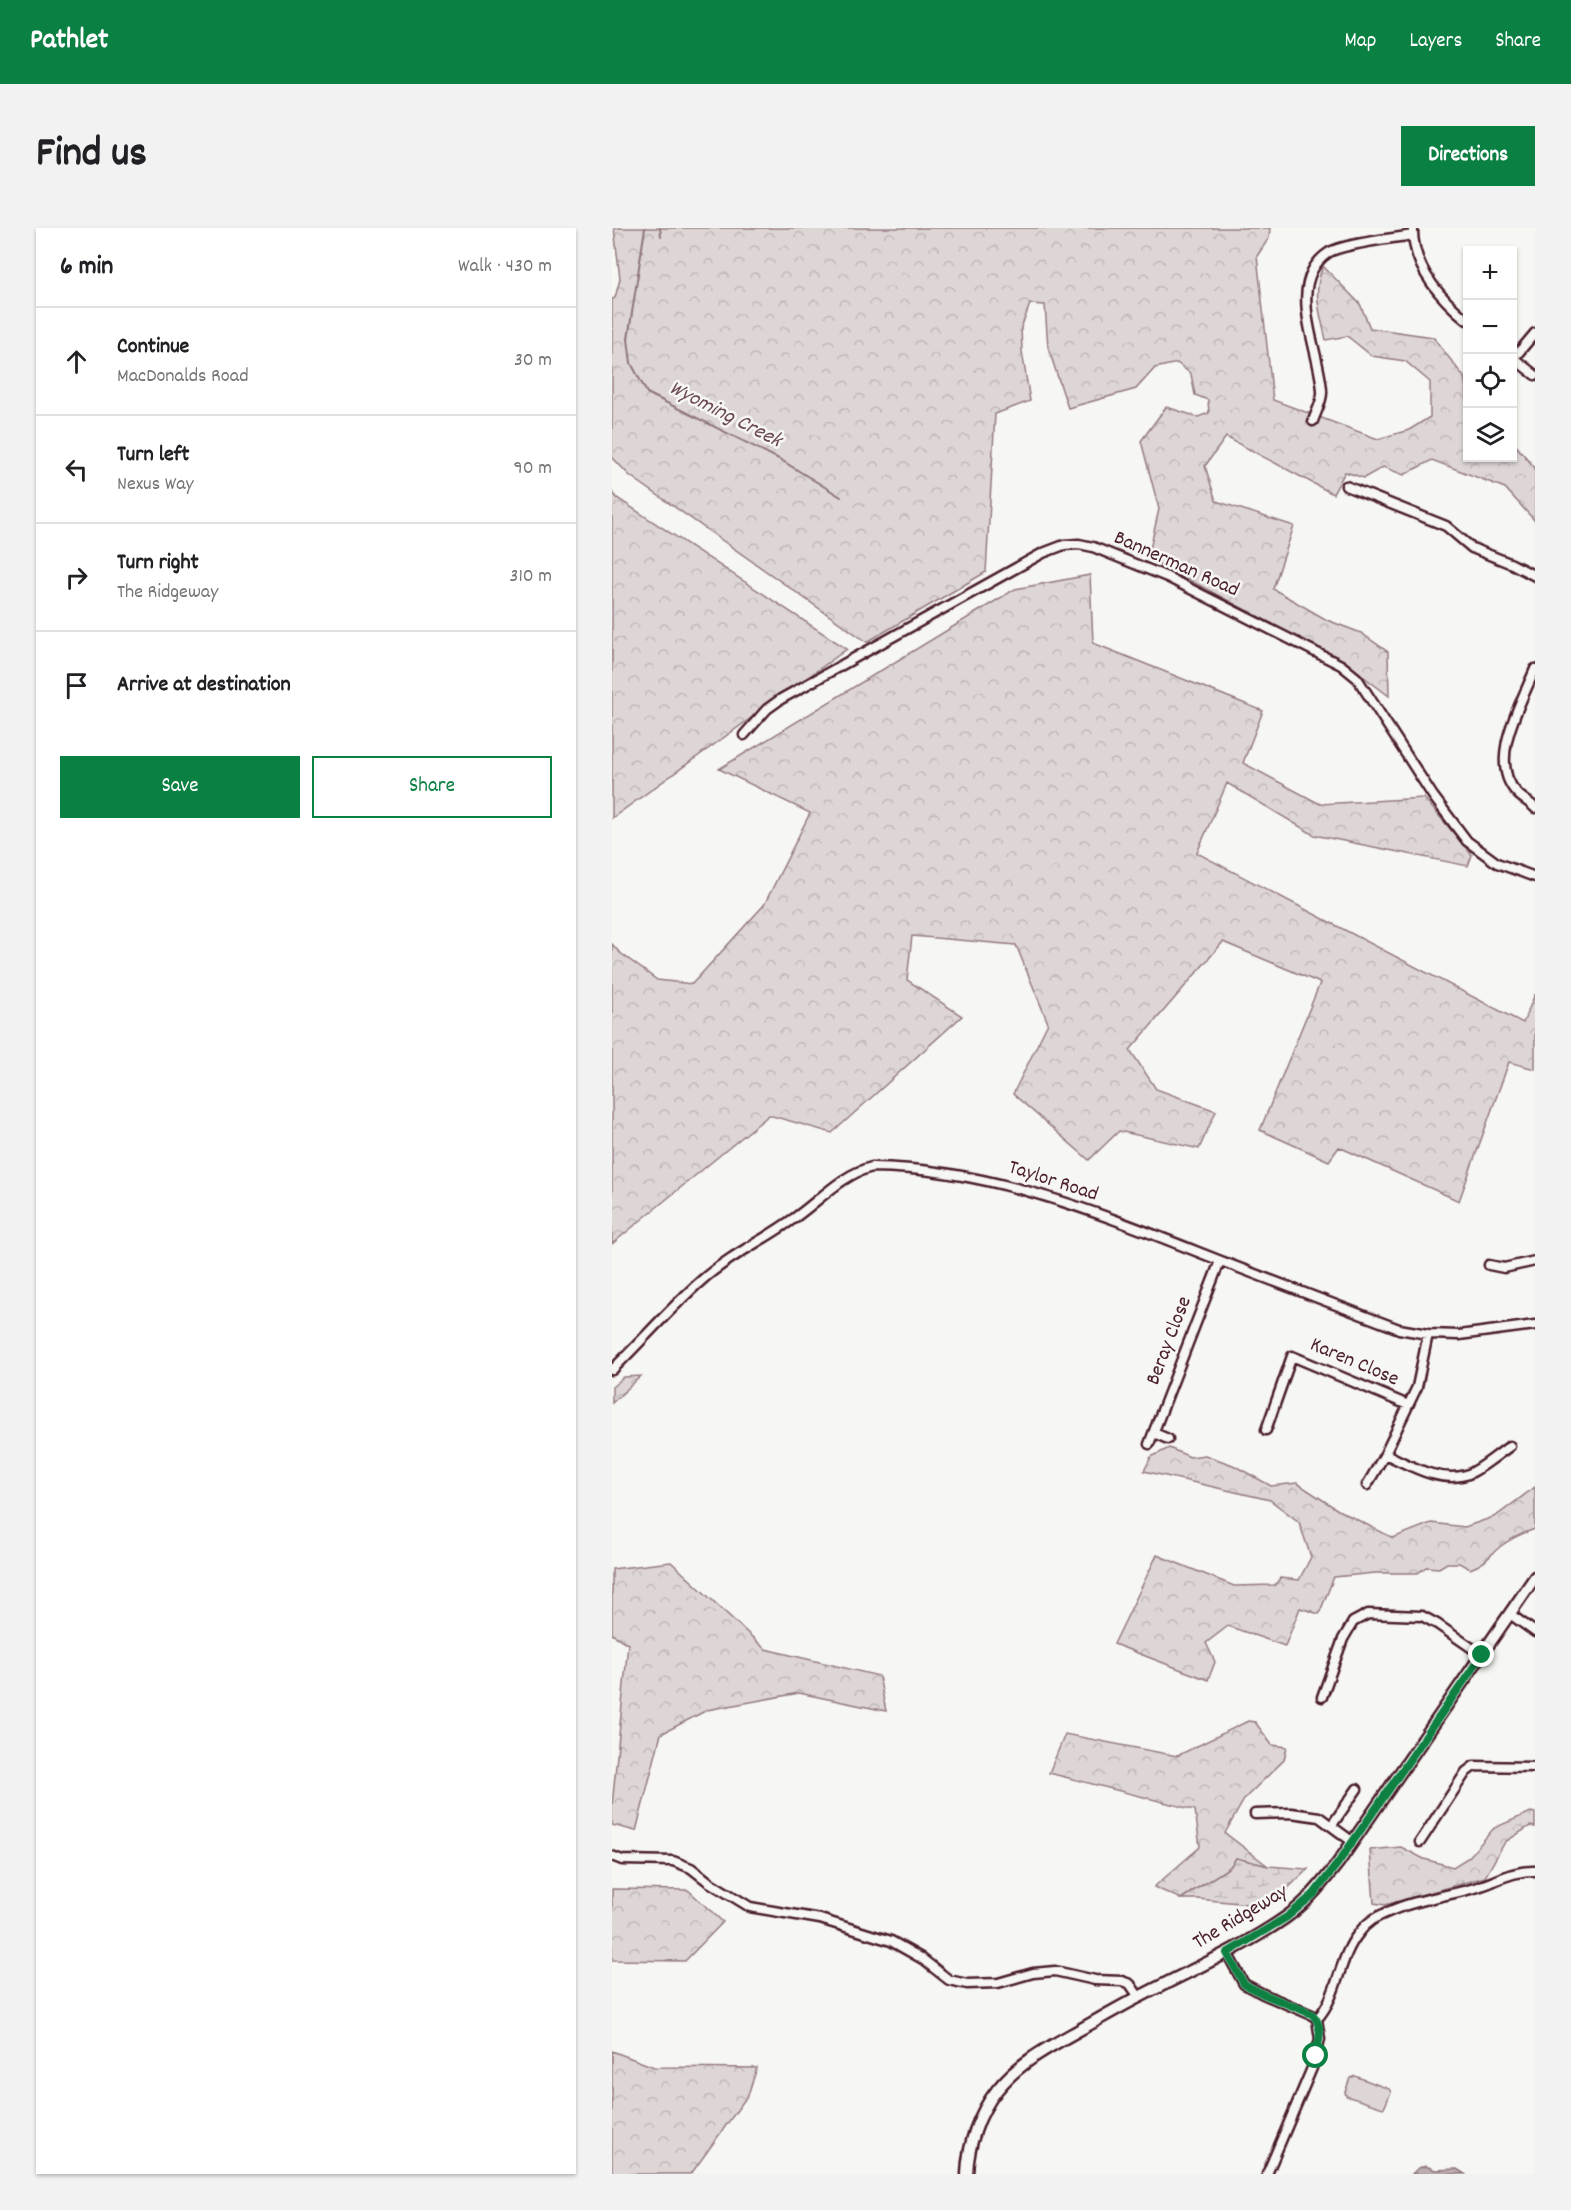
<!DOCTYPE html>
<html lang="en">
<head>
<meta charset="utf-8">
<style>
  :root { --surface:#fff; --page:#f2f2f2; --text:#202124; --muted:#757577; --line:#e0e0e0; --accent:#0b8043 }
  body { margin:0; font-family:Dekko,sans-serif; background:var(--page); color:var(--text) }
  .controls { position:absolute; right:18px; top:18px; display:grid; overflow:hidden; border-radius:0px; box-shadow:0 2px 4px #0004 }
  .controls button { width:54px; height:54px; display:grid; place-items:center; padding:0; border:0; border-bottom:2px solid var(--line); background:var(--surface); color:var(--text); font:30px sans-serif }
  .stop { position:absolute; width:18px; height:18px; margin:-14px; border:4px solid #0b8043; border-radius:50%; background:#fff }
  .stop.end { background:#0b8043; border-color:#fff; box-shadow:0 2px 6px #0008 }
  .list { margin:0; padding:0; list-style:none }
  h2 { display:flex; justify-content:space-between; align-items:center; height:78px; margin:0; padding:0 24px; font-size:26px }
  h2 small { font-size:20px; font-weight:400; color:var(--muted) }
  .list li { display:grid; grid-template-columns:39px 1fr auto; gap:18px; align-items:center; box-sizing:border-box; height:108px; padding:0 24px; border-top:2px solid var(--line) }
  .list b { display:block; font-size:22px; white-space:nowrap }
  .list p { margin:0; font-size:20px; white-space:nowrap; color:var(--muted) }
  .list em { font-size:20px; font-style:normal; color:var(--muted) }
  .actions { display:flex; gap:12px; padding:18px 24px }
  .actions a { flex:1; padding:14px 0; border:2px solid var(--accent); border-radius:0px; text-align:center; font-size:21px; color:var(--accent) }
  .actions .main { background:var(--accent); color:#fff }
  .icon { flex:none; width:33px; height:33px; fill:none; stroke:currentColor; stroke-width:2; stroke-linecap:round; stroke-linejoin:round }
  .map { position:relative; flex:none; width:923px; height:1946px; overflow:hidden; border-radius:0px }
  header { display:flex; align-items:center; gap:36px; box-sizing:border-box; height:84px; padding:0 30px; background:var(--accent); color:#fff }
  header strong { font-size:28px }
  nav { display:flex; gap:33px; margin-inline-start:auto; font-size:21px }
  .intro { display:flex; align-items:center; justify-content:space-between; box-sizing:border-box; height:144px; padding:0 36px }
  h1 { margin:0; font-size:42px }
  .button { padding:15px 27px; border-radius:0px; background:var(--accent); color:#fff; font-size:21px; font-weight:700 }
  main { display:flex; gap:36px; padding:0 36px }
  aside { flex:1; background:var(--surface); border-radius:0px; box-shadow:0 2px 4px #0004 }
  .map>svg:first-child { display:block }
</style>
</head>
<body>
<header>
<strong>Pathlet</strong>
<nav><a>Map</a><a>Layers</a><a>Share</a></nav>
</header>
<div class="intro"><h1>Find us</h1><a class="button">Directions</a></div>
<main>
<aside>
<h2>6 min<small>Walk · 430 m</small></h2>
<ul class="list">
<li><svg class="icon" aria-label="ahead" viewBox="0 0 24 24"><path d="M12 20V5M6 11l6-6 6 6"/></svg><div><b>Continue</b><p>MacDonalds Road</p></div><em>30 m</em></li>
<li><svg class="icon" aria-label="left" viewBox="0 0 24 24"><path d="M17 20v-9H6M10 6l-5 5 5 5"/></svg><div><b>Turn left</b><p>Nexus Way</p></div><em>90 m</em></li>
<li><svg class="icon" aria-label="right" viewBox="0 0 24 24"><path d="M7 20v-9h11M14 6l5 5-5 5"/></svg><div><b>Turn right</b><p>The Ridgeway</p></div><em>310 m</em></li>
<li><svg class="icon" aria-label="arrive" viewBox="0 0 24 24"><path d="M6 21V4h12l-3 4 3 4H6"/></svg><div><b>Arrive at destination</b></div></li>
</ul>
<div class="actions"><a class="main">Save</a><a>Share</a></div>
</aside>
<div class="map">
<svg width="923" height="1946" viewBox="0 0 923 1946">
  <defs>
    <pattern id="forest-crowns" width="20" height="18" patternUnits="userSpaceOnUse" patternTransform="scale(1.5)"><rect width="20" height="18" fill="#ddd6d5"/><path d="M2 6a3 3 0 1 1 6 0M12 15a3 3 0 1 1 6 0" fill="none" stroke="#bfb7b7"/></pattern>
    <pattern id="wetland-marsh" width="20" height="14" patternUnits="userSpaceOnUse" patternTransform="scale(1.5)"><rect width="20" height="14" fill="#ddd6d5"/><path d="M1 5h8M5 5V1M11 12h8M15 12V8" fill="none" stroke="#bfb7b7"/></pattern>
  </defs>
  <rect width="100%" height="100%" fill="#f6f6f2"/>
  <filter id="ink" filterUnits="userSpaceOnUse"><feTurbulence type="fractalNoise" baseFrequency=".0167" numOctaves="2"/><feDisplacementMap in="SourceGraphic" scale="12" xChannelSelector="R" yChannelSelector="G"/><feConvolveMatrix kernelMatrix="1 2 1 2 8 2 1 2 1" color-interpolation-filters="sRGB"/></filter>
  <g filter="url(#ink)">
    <!-- forest -->
    <path fill="url(#forest-crowns)" stroke="#947a80" stroke-width="1.5" d="M 2,0 L 658,0 L 657,10 L 645,28 L 661,172 L 766,211 L 797,202 L 818,189 L 818,154 L 793,133 L 760,128 L 735,108 L 714,112 C 708,84 700,66 711,38 L 748,76 L 758,100 L 821,109 L 852,149 L 855,166 L 855,230 L 900,230 L 901,214 L 923,240 L 923,293 L 893,260 L 820,232 L 792,247 L 771,239 L 752,250 L 733,244 L 721,266 L 614,209 L 593,238 L 604,273 L 682,298 L 661,361 L 715,392 L 749,405 L 776,424 L 777,468 L 732,434 L 536,330 L 547,281 L 529,213 L 554,179 L 586,189 L 597,185 L 596,172 L 583,167 L 579,146 L 565,135 L 543,140 L 524,161 L 456,180 L 436,119 L 433,77 L 418,76 L 409,100 L 410,123 L 418,173 L 383,186 L 374,344 L 255,414 L 17,247 L 0,229 L 0,71 L 3,70 L 8,51 Z
      M 0,264 L 5,270 L 235,421 L 0,590 Z
      M 478,347 L 481,415 L 651,483 L 631,535 L 708,576 L 812,570 L 860,627 L 856,638 L 702,607 L 615,555 L 585,625 L 911,795 L 923,766 L 923,841 L 897,834 L 847,973 L 727,919 L 717,933 L 648,902 L 708,755 L 611,714 L 518,822 L 544,861 L 604,883 L 587,921 L 507,903 L 477,932 L 401,866 L 436,795 L 404,717 L 300,708 L 295,752 L 350,788 L 220,905 L 157,887 L 0,1016 L 0,716 L 7,724 L 45,752 L 80,756 L 152,677 L 198,585 L 107,541 L 403,361 Z
      M 29,1148 L 0,1175 L 0,1159 L 12,1149 Z
      M 557,1220 L 578,1229 L 593,1227 L 621,1237 L 659,1258 L 685,1255 L 726,1282 L 781,1310 L 819,1295 L 853,1299 L 884,1288 L 923,1259 L 923,1301 C 911,1305 898,1311 889,1318 C 875,1329 875,1335 858,1341 L 847,1335 L 835,1335 L 827,1340 L 814,1339 L 806,1345 L 763,1345 L 722,1349 L 707,1386 L 688,1380 L 673,1418 L 616,1398 L 594,1415 L 603,1434 L 596,1452 L 502,1416 L 545,1327 L 622,1358 L 663,1357 L 668,1350 L 687,1352 L 699,1329 L 687,1294 L 658,1272 L 532,1243 L 539,1229 Z
      M 59,1334 L 153,1421 L 267,1448 L 274,1483 L 187,1465 L 95,1482 L 49,1506 L 24,1603 L 0,1597 L 0,1578 L 16,1416 L 0,1406 L 0,1341 Z
      M 636,1493 L 643,1494 L 660,1517 L 675,1519 L 672,1532 L 633,1570 L 613,1605 L 656,1638 L 624,1630 L 618,1639 L 569,1671 L 542,1659 L 588,1619 L 583,1582 L 437,1545 L 453,1506 L 565,1528 Z
      M 919,1584 L 923,1585 L 923,1599 L 918,1598 L 893,1614 L 873,1649 L 773,1677 L 762,1675 L 758,1622 L 789,1619 L 812,1631 L 841,1639 L 857,1629 L 882,1600 Z
      M 0,1661 L 76,1662 L 111,1694 L 73,1733 L 0,1732 Z
      M 0,1823 L 42,1839 L 145,1840 L 136,1867 L 79,1946 L 0,1946 Z"/>
    <!-- wetland -->
    <path fill="url(#wetland-marsh)" stroke="#947a80" stroke-width="1.5" d="M 624,1630 L 656,1638 L 696,1641 L 657,1678 L 586,1671 L 569,1671 L 618,1639 Z"/>
    <!-- pitch -->
    <path fill="#ddd6d5" stroke="#947a80" stroke-width="1.5" d="M 743,1848 L 777,1861 L 779,1864 L 773,1878 L 771,1880 L 734,1868 L 733,1864 L 738,1850 Z"/>
    <!-- water -->
    <path fill="#bbadae" stroke="#8e747a" stroke-width="1.5" d="M 814,1938 L 823,1942 L 845,1941 L 853,1946 L 800,1946 L 806,1940 Z"/>
    <g fill="none" stroke-linecap="round" stroke-linejoin="round">
      <!-- stream -->
      <path stroke="#8e747a" stroke-width="2" d="M 33,0 L 16,111 L 19,135 L 35,165 L 169,232 L 229,269
        M 48,0 L 49,8"/>
      <!-- minor casing -->
      <g stroke="#4a1f2b" stroke-width="13">
        <path id="minor" d="M 801,0 C 800,38 828,70 855,92
          M 900,129 L 923,147
          M 902,130 L 923,105
          M 701,193 C 704,184 711,172 710,163 C 708,122 672,55 716,25 C 729,16 783,10 801,7
          M 734,258 L 834,298 L 860,320 L 900,336 L 923,348
          M 923,441 C 910,474 874,533 905,565 C 910,571 918,574 923,580
          M 132,507 L 155,481 L 169,471 L 431,325 L 452,317 L 467,316 L 481,319 L 555,349 L 729,437 L 745,450 L 821,568 L 855,613 L 885,635 L 923,649
          M 877,1037 L 892,1040 L 923,1033
          M 0,1142 C 30,1113 58,1080 90,1052 C 118,1027 151,1013 181,991 C 206,974 230,946 260,939 C 382,940 497,989 609,1033 C 668,1056 728,1078 787,1101 L 816,1106 L 847,1107 L 923,1097
          M 654,1202 L 680,1128 L 796,1177
          M 542,1205 L 556,1211
          M 537,1216 L 608,1033
          M 773,1226 C 798,1237 826,1255 854,1247 C 867,1243 886,1226 898,1218
          M 755,1257 L 773,1226 L 805,1159 L 816,1106
          M 898,1386 L 923,1404
          M 710,1469 L 731,1411 L 741,1394 L 756,1386 L 810,1388 L 825,1396 L 870,1427
          M 643,1586 L 679,1585 L 707,1589 L 741,1614
          M 720,1597 L 745,1561
          M 808,1614 L 854,1544 L 862,1538 L 923,1539
          M 0,1628 L 10,1632 L 61,1633 L 79,1640 L 97,1654 L 138,1679 L 208,1691 L 279,1713 L 309,1730 L 337,1752 L 355,1756 L 386,1755 L 421,1745 L 443,1743 L 483,1752 L 510,1753 L 518,1756 L 527,1769
          M 615,1725 L 632,1756 L 651,1766 L 700,1787 L 705,1791
          M 705,1791 C 727,1767 726,1730 747,1705 C 755,1694 764,1689 776,1684 C 804,1671 837,1668 866,1659 C 884,1653 903,1642 923,1643
          M 655,1946 L 700,1840 L 708,1811 L 705,1791"/>
      </g>
      <!-- tertiary casing -->
      <g stroke="#4a1f2b" stroke-width="15">
        <path id="tertiary" d="M 355,1946 C 356,1916 367,1885 385,1862 C 407,1834 439,1818 469,1801 C 489,1790 509,1778 529,1768 C 577,1743 628,1721 673,1690 C 695,1675 710,1655 726,1635 L 923,1349"/>
      </g>
      <!-- minor -->
      <use href="#minor" stroke="#f6f6f2" stroke-width="8"/>
      <!-- tertiary -->
      <use href="#tertiary" stroke="#f6f6f2" stroke-width="10"/>
    </g>
  </g>
  <g fill="none" stroke-linecap="round" stroke-linejoin="round" filter="url(#ink)">
    <!-- route -->
    <path stroke="#0b8043" stroke-width="8" d="M 704,1828 C 707,1813 712,1798 700,1786 L 651,1766 L 632,1756 L 615,1725 L 675,1689 L 702,1666 L 726,1635 L 870,1427"/>
  </g>
  <g text-anchor="middle" dominant-baseline="central" stroke-width="5" stroke-linejoin="round" paint-order="stroke">
    <!-- street labels -->
    <g font-size="21" fill="#4a1f2b" stroke="#f6f6f2">
      <text transform="translate(564 337) rotate(24)">Bannerman Road</text>
      <text transform="translate(441 954) rotate(18)">Taylor Road</text>
      <text transform="translate(558 1113) rotate(-69)">Beray Close</text>
      <text transform="translate(742 1135) rotate(23)">Karen Close</text>
      <text transform="translate(629 1690) rotate(-31)">The Ridgeway</text>
    </g>
    <!-- water labels -->
    <g font-size="22" font-style="italic" fill="#6c4a52" stroke="#f6f6f2">
      <text transform="translate(113 187) rotate(27)">Wyoming Creek</text>
    </g>
  </g>
</svg>
<div class="controls">
<button>+</button>
<button>−</button>
<button><svg class="icon" aria-label="locate" viewBox="0 0 24 24"><circle cx="12" cy="12" r="6"/><path d="M12 2v4M12 18v4M2 12h4M18 12h4"/></svg></button>
<button><svg class="icon" aria-label="layers" viewBox="0 0 24 24"><path d="M12 4l9 5-9 5-9-5zM3 14l9 5 9-5"/></svg></button>
</div>
<div class="stop" style="left:704px;top:1828px"></div>
<div class="stop end" style="left:870px;top:1427px"></div>
</div>
</main>
</body>
</html>
